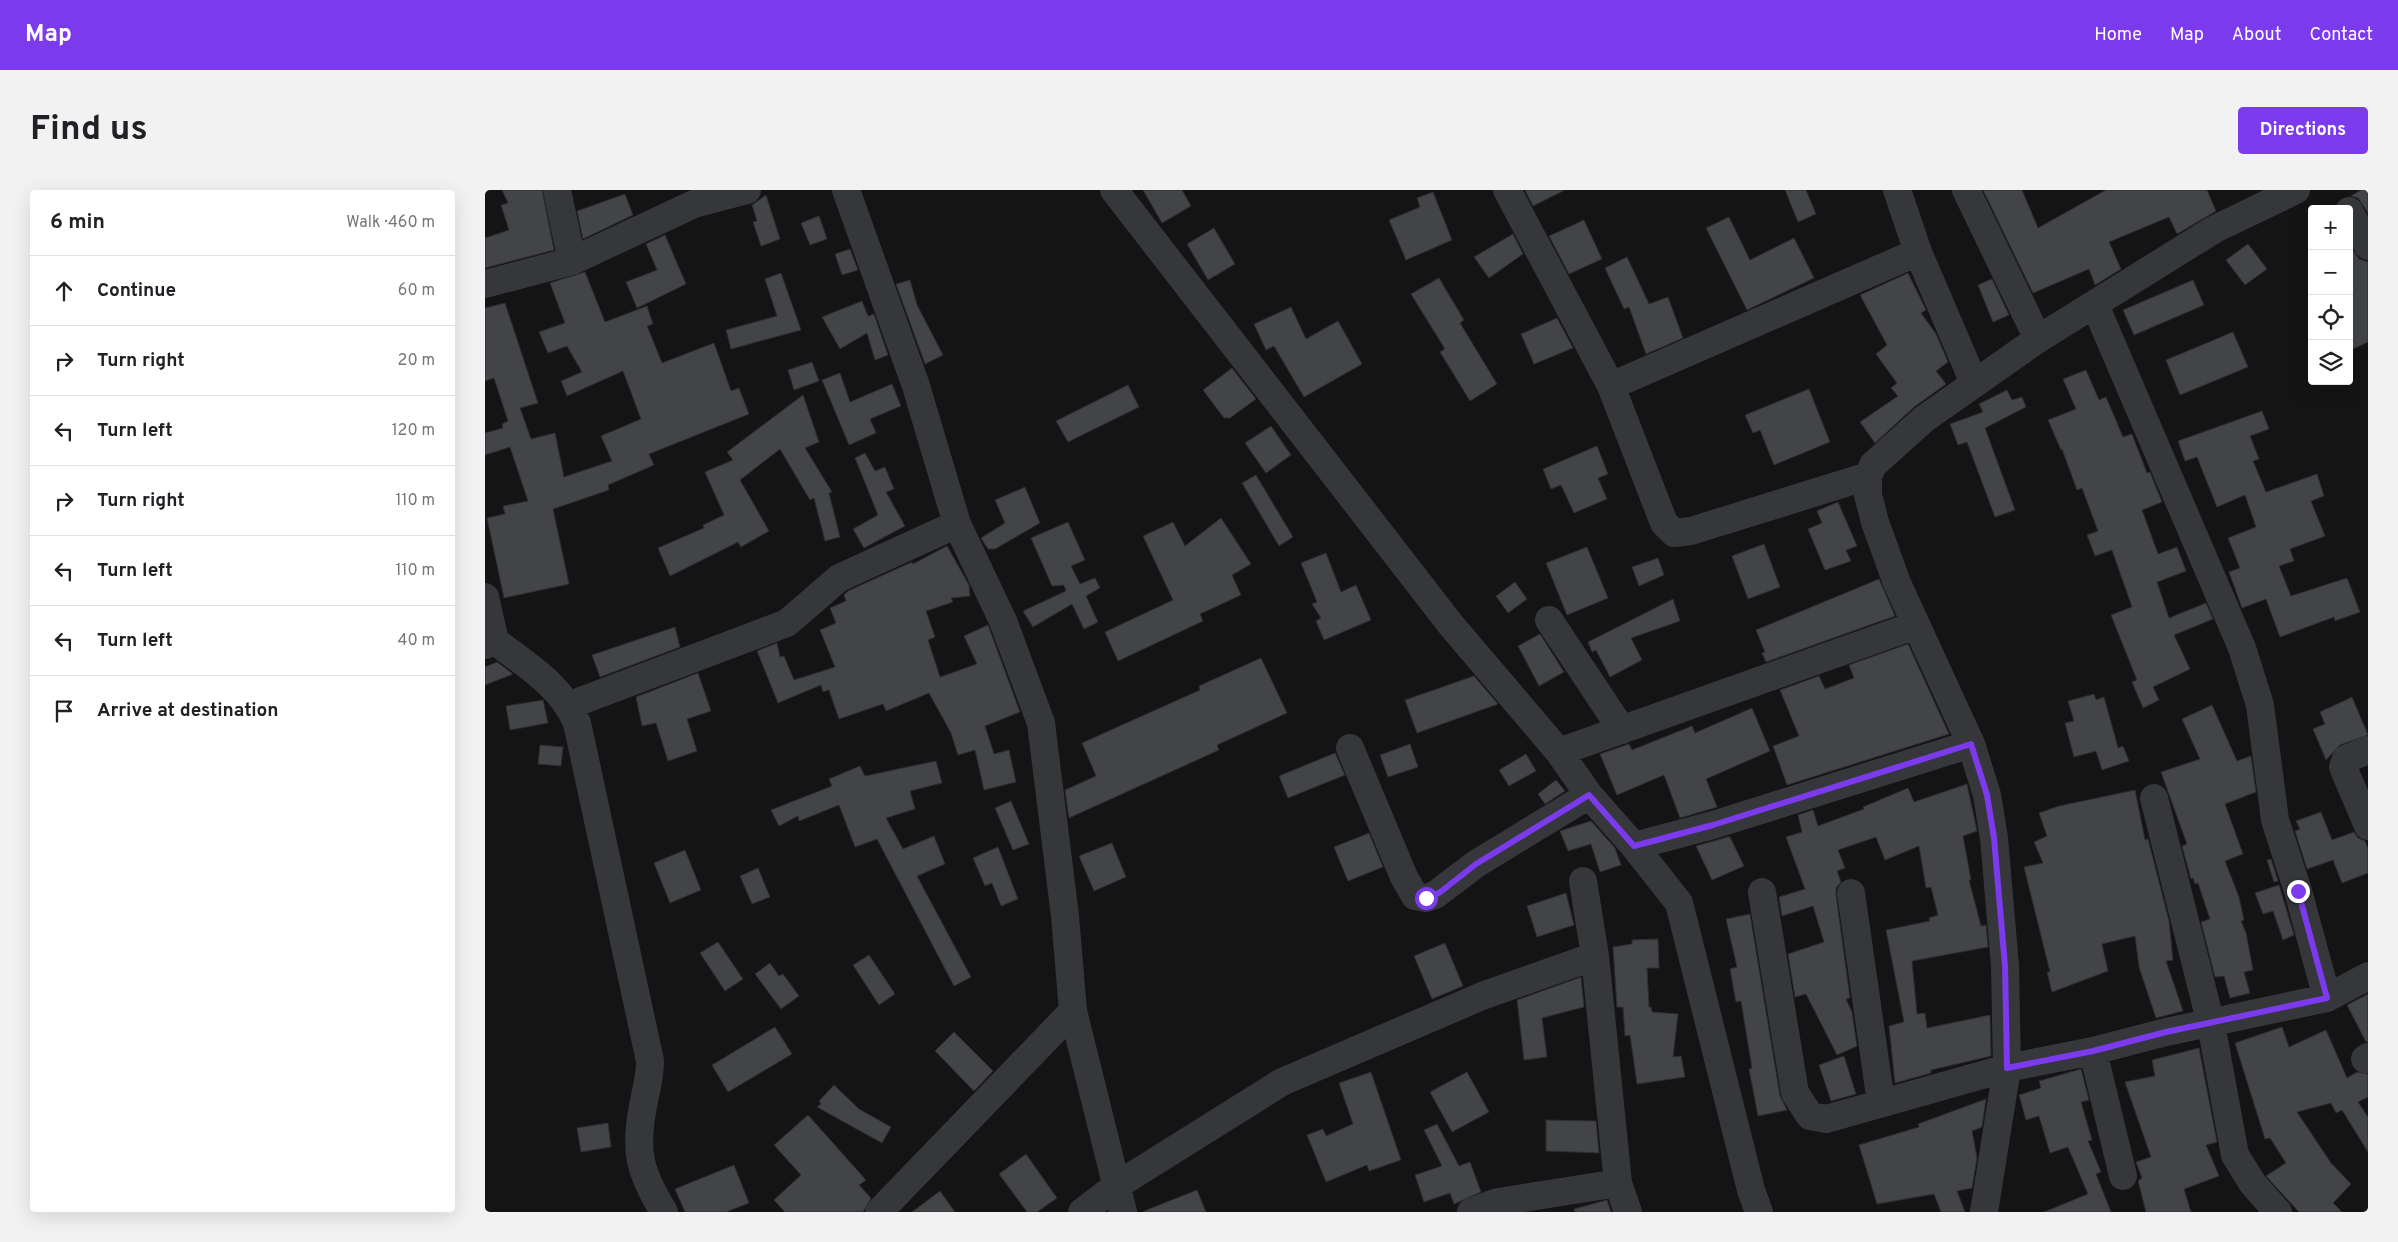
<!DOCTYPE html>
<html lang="en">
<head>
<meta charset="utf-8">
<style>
  :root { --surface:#fff; --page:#f2f2f2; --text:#202124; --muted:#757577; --line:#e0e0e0; --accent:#7c3aed }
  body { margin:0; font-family:Overpass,sans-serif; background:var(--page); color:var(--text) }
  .controls { position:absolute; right:15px; top:15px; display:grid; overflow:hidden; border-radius:5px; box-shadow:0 5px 20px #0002 }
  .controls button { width:45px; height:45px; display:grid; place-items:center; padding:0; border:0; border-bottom:1px solid var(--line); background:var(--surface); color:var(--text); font:25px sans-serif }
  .stop { position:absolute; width:15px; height:15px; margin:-11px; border:4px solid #7c3aed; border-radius:50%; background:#fff }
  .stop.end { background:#7c3aed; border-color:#fff; box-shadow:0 1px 5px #0008 }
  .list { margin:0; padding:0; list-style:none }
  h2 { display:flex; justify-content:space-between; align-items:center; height:65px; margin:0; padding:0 20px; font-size:21px }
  h2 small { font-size:16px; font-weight:400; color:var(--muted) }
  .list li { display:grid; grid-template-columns:32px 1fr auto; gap:15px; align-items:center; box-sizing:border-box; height:70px; padding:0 20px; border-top:1px solid var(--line) }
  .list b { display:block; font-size:19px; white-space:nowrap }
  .list em { font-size:16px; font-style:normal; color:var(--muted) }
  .icon { flex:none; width:28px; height:28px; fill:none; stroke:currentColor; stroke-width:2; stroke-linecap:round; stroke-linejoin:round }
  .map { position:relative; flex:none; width:1883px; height:1022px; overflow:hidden; border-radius:5px }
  header { display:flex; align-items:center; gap:30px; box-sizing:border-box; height:70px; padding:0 25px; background:var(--accent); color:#fff }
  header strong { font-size:24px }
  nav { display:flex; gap:28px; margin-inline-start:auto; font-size:18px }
  .intro { display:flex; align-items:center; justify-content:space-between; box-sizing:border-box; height:120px; padding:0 30px }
  h1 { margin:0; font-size:35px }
  .button { padding:12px 22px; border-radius:5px; background:var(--accent); color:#fff; font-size:18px; font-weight:700 }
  main { display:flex; gap:30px; padding:0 30px }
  aside { flex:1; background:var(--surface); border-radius:5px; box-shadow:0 5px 20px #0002 }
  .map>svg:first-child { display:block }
</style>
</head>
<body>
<header>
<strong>Map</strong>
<nav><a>Home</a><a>Map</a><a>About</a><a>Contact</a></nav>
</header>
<div class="intro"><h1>Find us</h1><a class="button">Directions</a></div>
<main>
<aside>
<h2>6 min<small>Walk · 460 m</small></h2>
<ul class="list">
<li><svg class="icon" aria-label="ahead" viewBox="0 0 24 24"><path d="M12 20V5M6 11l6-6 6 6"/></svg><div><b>Continue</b></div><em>60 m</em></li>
<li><svg class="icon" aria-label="right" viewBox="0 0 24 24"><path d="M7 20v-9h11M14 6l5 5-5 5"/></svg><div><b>Turn right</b></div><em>20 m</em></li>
<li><svg class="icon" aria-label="left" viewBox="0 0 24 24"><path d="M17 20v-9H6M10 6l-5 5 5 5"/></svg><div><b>Turn left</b></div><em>120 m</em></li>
<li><svg class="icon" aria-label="right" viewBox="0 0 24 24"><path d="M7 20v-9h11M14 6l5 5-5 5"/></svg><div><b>Turn right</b></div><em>110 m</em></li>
<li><svg class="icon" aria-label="left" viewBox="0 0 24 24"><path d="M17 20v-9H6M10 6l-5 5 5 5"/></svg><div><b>Turn left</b></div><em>110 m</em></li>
<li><svg class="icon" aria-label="left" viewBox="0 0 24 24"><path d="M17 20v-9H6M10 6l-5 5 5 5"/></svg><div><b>Turn left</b></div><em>40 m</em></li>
<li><svg class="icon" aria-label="arrive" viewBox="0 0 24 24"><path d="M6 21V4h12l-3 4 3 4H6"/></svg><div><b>Arrive at destination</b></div></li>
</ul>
</aside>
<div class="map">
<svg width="1883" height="1022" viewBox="0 0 1883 1022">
  <rect width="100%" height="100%" fill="#141415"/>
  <!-- building -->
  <path fill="#434448" stroke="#2e2e31" d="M 17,0 L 57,0 L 69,60 L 0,78 L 0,48 L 24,40 L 16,15 L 23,13 Z
    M 658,0 L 697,0 L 706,16 L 677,33 Z
    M 1040,0 L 1080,0 L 1048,16 Z
    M 1300,0 L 1321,0 L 1331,24 L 1313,32 Z
    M 1498,0 L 1537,0 L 1553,38 L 1621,0 L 1722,0 L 1731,21 L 1692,44 L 1684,27 L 1624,52 L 1636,79 L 1610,95 L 1604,79 L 1548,103 Z
    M 1876,0 L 1883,0 L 1883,23 L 1873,8 L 1866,6 Z
    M 948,2 L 967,50 L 921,70 L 904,30 L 935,17 L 932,8 Z
    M 140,4 L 148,25 L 98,49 L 92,21 Z
    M 281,5 L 295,49 L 276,56 L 268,32 L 272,31 L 267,15 Z
    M 334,26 L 342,49 L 325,55 L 316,33 Z
    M 1244,27 L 1265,70 L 1309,48 L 1329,88 L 1262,120 L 1221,38 Z
    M 1099,30 L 1117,69 L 1084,84 L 1064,46 Z
    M 729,38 L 750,74 L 723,90 L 702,54 Z
    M 1028,44 L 1038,64 L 1004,88 L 989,67 Z
    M 180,45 L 201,94 L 152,118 L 141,92 L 172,80 L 161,54 Z
    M 1763,54 L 1782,79 L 1760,95 L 1741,70 Z
    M 1864,54 L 1874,69 L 1883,72 L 1883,152 L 1864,161 Z
    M 365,59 L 373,80 L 357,85 L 350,64 Z
    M 1142,67 L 1164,114 L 1183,107 L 1198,148 L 1161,164 L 1144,117 L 1139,119 L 1120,78 Z
    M 100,82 L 120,132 L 162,116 L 168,134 L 162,136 L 177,173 L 229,153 L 246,201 L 254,198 L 264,224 L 164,264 L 169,275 L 123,295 L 124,300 L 68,319 L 84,394 L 19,408 L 2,328 L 20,324 L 18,316 L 43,311 L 25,257 L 0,265 L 0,243 L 18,238 L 17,234 L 23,231 L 9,188 L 0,191 L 0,118 L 20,113 L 53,213 L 35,218 L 46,249 L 70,243 L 79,287 L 127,271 L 116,246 L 156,229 L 138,181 L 82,206 L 76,191 L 97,182 L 82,156 L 63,163 L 54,142 L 80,133 L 65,93 Z
    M 296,83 L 316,140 L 246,159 L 241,140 L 292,126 L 280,89 Z
    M 1423,83 L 1441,120 L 1436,123 L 1451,144 L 1463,172 L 1451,181 L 1461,194 L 1429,217 L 1390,253 L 1375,232 L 1413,206 L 1406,198 L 1412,193 L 1391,164 L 1402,155 L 1375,105 Z
    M 954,88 L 979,130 L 975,133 L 1012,194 L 985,211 L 955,162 L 960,159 L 926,104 Z
    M 1507,89 L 1524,125 L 1508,132 L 1493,95 Z
    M 425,90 L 432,115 L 458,165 L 440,174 L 411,94 Z
    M 1708,90 L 1719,115 L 1649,145 L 1638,120 Z
    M 377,111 L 383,126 L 389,124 L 403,165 L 390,170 L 382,143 L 355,159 L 337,127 Z
    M 806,117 L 821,149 L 853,131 L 877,174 L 819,207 L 789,156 L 781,160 L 769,134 Z
    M 1072,128 L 1088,158 L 1049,174 L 1036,144 Z
    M 1748,142 L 1763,177 L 1695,205 L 1681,170 Z
    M 327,172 L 334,191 L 309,200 L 303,180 Z
    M 747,178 L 771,209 L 745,228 L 739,228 L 718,200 Z
    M 1601,180 L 1614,210 L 1621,207 L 1638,247 L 1647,244 L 1662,283 L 1665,282 L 1677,312 L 1657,320 L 1673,364 L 1692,357 L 1701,381 L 1672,392 L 1684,428 L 1721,413 L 1728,429 L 1689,445 L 1705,479 L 1668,497 L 1674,510 L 1658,518 L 1647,492 L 1652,490 L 1626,425 L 1647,417 L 1627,360 L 1610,366 L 1602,345 L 1613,341 L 1597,298 L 1592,300 L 1577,259 L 1576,260 L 1563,230 L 1591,219 L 1578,189 Z
    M 355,183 L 365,212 L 407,194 L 416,216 L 385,229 L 391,243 L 364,255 L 337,190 Z
    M 643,195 L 654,217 L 583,252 L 571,231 Z
    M 1324,199 L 1345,252 L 1289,275 L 1275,240 L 1268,243 L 1260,225 Z
    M 1522,200 L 1527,210 L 1537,207 L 1541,217 L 1500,238 L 1530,320 L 1510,327 L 1482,252 L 1473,255 L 1465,234 L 1498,222 L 1494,214 Z
    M 318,205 L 334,252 L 320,258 L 347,302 L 344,303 L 355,347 L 340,351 L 329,308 L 325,310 L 295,259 L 255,290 L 284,341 L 256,357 L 253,352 L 185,386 L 173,358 L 219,338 L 218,335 L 239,325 L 220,282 L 248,270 L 242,262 Z
    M 1777,221 L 1784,239 L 1765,246 L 1774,269 L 1768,271 L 1781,302 L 1832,284 L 1839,306 L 1826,311 L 1840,346 L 1805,359 L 1809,371 L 1794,376 L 1806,406 L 1862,388 L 1875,422 L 1850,431 L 1849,427 L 1795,447 L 1781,409 L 1757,418 L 1744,382 L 1755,378 L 1743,348 L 1771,337 L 1760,305 L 1732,317 L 1712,267 L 1700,271 L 1693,251 Z
    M 786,236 L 806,265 L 781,283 L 760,253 Z
    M 1112,256 L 1123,284 L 1113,288 L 1122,309 L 1089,323 L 1076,295 L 1066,299 L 1058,279 Z
    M 380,263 L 390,281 L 400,277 L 409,299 L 401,302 L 420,336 L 379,358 L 368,339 L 393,325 L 370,268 Z
    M 771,285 L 808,347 L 794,356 L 757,293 Z
    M 540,297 L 555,333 L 510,359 L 503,359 L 496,348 L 520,333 L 510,310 Z
    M 1353,312 L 1372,356 L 1361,360 L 1366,371 L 1340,380 L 1323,339 L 1337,333 L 1332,321 Z
    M 736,328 L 766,374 L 747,385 L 756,405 L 715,424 L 718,431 L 633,471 L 620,442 L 688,410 L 658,346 L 688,332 L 700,356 Z
    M 583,332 L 600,370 L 586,376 L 595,394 L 610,388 L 615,398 L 601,406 L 613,432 L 599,439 L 587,414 L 548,437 L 538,421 L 581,401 L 579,395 L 567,396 L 546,348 Z
    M 1279,354 L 1295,397 L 1263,409 L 1247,366 Z
    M 462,356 L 484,395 L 485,406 L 466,408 L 468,412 L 441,421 L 450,447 L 443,450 L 455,487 L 492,474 L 479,446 L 503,435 L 535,522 L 500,536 L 509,564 L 524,560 L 531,592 L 499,600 L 490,560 L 473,565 L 466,543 L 444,503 L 401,521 L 398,514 L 354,529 L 344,500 L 338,502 L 336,495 L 293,513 L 272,461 L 292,453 L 295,467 L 299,466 L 309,490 L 350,477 L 335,440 L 351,433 L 345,418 L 361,411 L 359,405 L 363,401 L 427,372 L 428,374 Z
    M 1102,357 L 1123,408 L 1082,425 L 1061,373 Z
    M 841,363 L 856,402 L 871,395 L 886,430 L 839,450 L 831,431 L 836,428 L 827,414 L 832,412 L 816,373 Z
    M 1173,368 L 1179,385 L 1154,396 L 1147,377 Z
    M 1394,389 L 1410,426 L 1281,472 L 1277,463 L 1280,462 L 1271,440 Z
    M 1030,392 L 1042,409 L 1023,423 L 1011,406 Z
    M 1188,409 L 1195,431 L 1146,448 L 1157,470 L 1125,487 L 1111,460 L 1107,462 L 1103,452 Z
    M 190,437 L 195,457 L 115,487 L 107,465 Z
    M 1055,444 L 1079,482 L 1054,496 L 1033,456 Z
    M 1423,454 L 1464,544 L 1302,595 L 1288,556 L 1314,546 L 1295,500 L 1334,486 L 1340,499 L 1369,488 L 1364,475 Z
    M 776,468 L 802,523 L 732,555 L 734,560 L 584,628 L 580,600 L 611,586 L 597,553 L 715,500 L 714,496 Z
    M 12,472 L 28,484 L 0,495 L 0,477 Z
    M 213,483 L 226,521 L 202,529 L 212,561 L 183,571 L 171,533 L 157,536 L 151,507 Z
    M 989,486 L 1013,514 L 932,543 L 920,510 Z
    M 1609,504 L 1611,510 L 1619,507 L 1633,558 L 1638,556 L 1644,571 L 1617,580 L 1611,561 L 1589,567 L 1580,533 L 1589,531 L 1583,511 Z
    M 1867,507 L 1883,545 L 1855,555 L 1841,570 L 1828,539 L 1840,534 L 1835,522 Z
    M 58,510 L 63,533 L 25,540 L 21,516 Z
    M 1727,515 L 1752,571 L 1766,566 L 1771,602 L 1740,614 L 1758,664 L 1740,671 L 1754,707 L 1759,730 L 1756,731 L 1761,743 L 1768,780 L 1759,782 L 1765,803 L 1745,808 L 1739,786 L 1730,787 L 1716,732 L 1725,729 L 1713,693 L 1710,694 L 1708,688 L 1706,689 L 1697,656 L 1702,654 L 1676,582 L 1715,569 L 1697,529 Z
    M 1267,518 L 1285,561 L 1221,589 L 1232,617 L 1195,628 L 1179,585 L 1132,605 L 1115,564 L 1144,554 L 1147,560 L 1207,536 L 1210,543 Z
    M 925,554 L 933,577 L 903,587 L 895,565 Z
    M 55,555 L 78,557 L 76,576 L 53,574 Z
    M 850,563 L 860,585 L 803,608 L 794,586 Z
    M 1041,564 L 1051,581 L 1024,596 L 1014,580 Z
    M 451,571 L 457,593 L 425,601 L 430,619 L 401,628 L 418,659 L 449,646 L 460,674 L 432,686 L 486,787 L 469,796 L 392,649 L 370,657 L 354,615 L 314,631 L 313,626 L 294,636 L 286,620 L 347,596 L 344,589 L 375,576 L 380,586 Z
    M 1071,590 L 1080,601 L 1060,614 L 1053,604 Z
    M 1482,594 L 1492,641 L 1478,646 L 1486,690 L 1484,690 L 1496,736 L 1501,735 L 1503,757 L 1427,771 L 1432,824 L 1440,823 L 1442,838 L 1505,825 L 1506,866 L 1446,880 L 1446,883 L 1410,893 L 1404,836 L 1419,832 L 1401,740 L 1445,731 L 1444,728 L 1453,725 L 1446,697 L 1441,698 L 1434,656 L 1400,670 L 1391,647 L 1353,660 L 1360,678 L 1352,681 L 1356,692 L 1351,698 L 1351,705 L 1365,808 L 1361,809 L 1367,822 L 1372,856 L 1352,865 L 1321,804 L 1310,807 L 1303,764 L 1339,752 L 1328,716 L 1297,726 L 1294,707 L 1320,699 L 1301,647 L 1317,642 L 1313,625 L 1328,620 L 1333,636 L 1379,619 L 1378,617 L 1423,598 L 1429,612 Z
    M 1650,600 L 1660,650 L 1663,649 L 1684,731 L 1688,770 L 1681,771 L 1698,821 L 1671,828 L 1654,777 L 1650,746 L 1617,754 L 1623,781 L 1567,802 L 1562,782 L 1565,782 L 1539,677 L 1558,673 L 1549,652 L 1562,646 L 1554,623 L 1574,616 Z
    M 526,611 L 544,654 L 528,660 L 510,618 Z
    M 1836,622 L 1847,650 L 1869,642 L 1873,648 L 1880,651 L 1883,659 L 1883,683 L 1857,693 L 1848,670 L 1822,679 L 1810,641 L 1815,639 L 1811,631 Z
    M 1106,631 L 1130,658 L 1136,675 L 1115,682 L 1106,654 L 1083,661 L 1075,641 Z
    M 884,643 L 898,677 L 863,691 L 849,657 Z
    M 1243,647 L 1245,647 L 1259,676 L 1227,690 L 1211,656 Z
    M 627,653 L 641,687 L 609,701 L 594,666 Z
    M 513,657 L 533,709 L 516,716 L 507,693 L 500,696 L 488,668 Z
    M 200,660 L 216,700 L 185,713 L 169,673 Z
    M 1786,669 L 1793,691 L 1789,692 L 1782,670 Z
    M 273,678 L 285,707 L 267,714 L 255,686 Z
    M 1794,695 L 1809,745 L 1798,750 L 1788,721 L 1778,724 L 1770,703 Z
    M 1081,703 L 1089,735 L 1052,747 L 1042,716 Z
    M 1265,724 L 1295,906 L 1302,920 L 1273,926 L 1264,879 L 1267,878 L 1256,811 L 1251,812 L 1245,779 L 1252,777 L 1241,729 Z
    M 1173,749 L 1174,778 L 1162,778 L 1164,817 L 1166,817 L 1167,822 L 1193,824 L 1188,867 L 1196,866 L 1200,887 L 1152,894 L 1145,845 L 1140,846 L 1138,817 L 1132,817 L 1128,757 L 1147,754 L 1147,750 Z
    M 233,752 L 258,789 L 240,801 L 215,763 Z
    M 960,753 L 978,796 L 947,809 L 929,766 Z
    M 384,765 L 410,804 L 394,815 L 368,775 Z
    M 285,773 L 294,786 L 298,784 L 314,806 L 296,819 L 270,784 Z
    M 1096,787 L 1099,817 L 1057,828 L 1062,867 L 1039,870 L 1032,810 Z
    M 1883,804 L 1883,852 L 1881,852 L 1862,815 Z
    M 290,837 L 307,864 L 243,902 L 227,875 Z
    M 1797,837 L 1804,857 L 1841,840 L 1862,888 L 1872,882 L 1883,884 L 1883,907 L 1873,912 L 1883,927 L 1883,962 L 1857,920 L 1851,923 L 1846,913 L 1812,922 L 1846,973 L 1866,994 L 1848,1013 L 1857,1022 L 1814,1022 L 1781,986 L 1801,973 L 1785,948 L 1780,949 L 1750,853 Z
    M 469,842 L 508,881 L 489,901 L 450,861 Z
    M 1714,858 L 1732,952 L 1721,955 L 1734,986 L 1699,999 L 1706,1022 L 1661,1022 L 1653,991 L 1657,988 L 1651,972 L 1666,967 L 1640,892 L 1670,886 L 1667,870 Z
    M 1359,866 L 1371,904 L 1346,911 L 1334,875 Z
    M 1596,879 L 1604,910 L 1596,912 L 1607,950 L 1603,951 L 1616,982 L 1611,984 L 1626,1022 L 1559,1022 L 1603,1004 L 1583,957 L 1565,963 L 1554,926 L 1541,930 L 1534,905 L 1556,898 L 1554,891 Z
    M 886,882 L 916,970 L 884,981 L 882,975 L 841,992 L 822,945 L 838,939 L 841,946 L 868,934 L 854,893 Z
    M 982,882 L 1004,922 L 967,942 L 945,902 Z
    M 349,895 L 374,919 L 406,937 L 397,953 L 332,917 L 336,914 L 334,911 Z
    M 1501,909 L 1497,937 L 1487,941 L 1492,968 L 1487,998 L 1472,1001 L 1480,1022 L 1456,1022 L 1449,1004 L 1392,1014 L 1374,955 L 1434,937 L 1433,934 Z
    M 323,925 L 381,990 L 374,995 L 386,1008 L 378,1022 L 300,1022 L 289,1010 L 316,985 L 289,955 Z
    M 1061,930 L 1111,931 L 1114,963 L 1061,961 Z
    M 123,933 L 126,957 L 96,962 L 92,938 Z
    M 952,934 L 974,976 L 985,972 L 996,1002 L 969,1014 L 965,1003 L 939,1012 L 930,985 L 957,976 L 939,940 Z
    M 541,964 L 572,1008 L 552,1022 L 542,1022 L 514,984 Z
    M 249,975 L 264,1013 L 241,1022 L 200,1022 L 190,999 Z
    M 712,1000 L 721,1022 L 659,1022 L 659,1021 Z
    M 455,1001 L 470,1022 L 427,1022 Z
    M 1122,1010 L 1126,1022 L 1090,1022 L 1089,1019 Z"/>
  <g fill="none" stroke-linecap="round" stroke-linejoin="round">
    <!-- minor -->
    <path stroke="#35373a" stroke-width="28" d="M 72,0 L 87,71
      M 361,0 L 431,196 L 472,334 L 518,431 L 556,533 L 580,726 L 588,821 L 638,1022
      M 629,0 L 966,435 L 1074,562 L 1104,605 L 1149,656 L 1194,713 L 1266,1000 L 1274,1022
      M 1022,0 L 1126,196 L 1179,333 L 1189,343 L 1206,341 L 1383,286
      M 1412,0 L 1433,62 L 1489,193
      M 1481,0 L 1553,149
      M 1864,21 L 1883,56
      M 0,94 L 87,71 L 209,14 L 262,0
      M 1610,115 L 1757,458 L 1775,515 L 1790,630 L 1813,701 L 1842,808
      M 1126,196 L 1433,62
      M 0,407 L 10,451 L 0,455
      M 1064,430 L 1137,540
      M 10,451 C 42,476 76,495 92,533 L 165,871 C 165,887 161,900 158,916 C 149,962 155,983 179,1022
      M 85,515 L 302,433 L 354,388 L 472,334
      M 865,558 L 919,687 L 930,706 L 941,708 L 950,705 L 991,674 L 1104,605
      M 1883,560 L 1861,569 L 1858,577 L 1883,636
      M 1074,562 L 1431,435
      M 1669,608 L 1726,834 L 1750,965 L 1768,994 L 1793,1022
      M 1149,656 L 1228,635 L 1486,554
      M 1098,691 L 1110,766 L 1133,993 L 1143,1022
      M 1277,702 L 1310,903 L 1325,926 L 1341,929 L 1522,878 L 1608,861 L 1681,842 L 1842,808 L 1883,786
      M 1366,703 L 1396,913
      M 1608,861 L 1638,986
      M 1880,869 L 1883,867
      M 1013,1012 L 1133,993
      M 394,1022 L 588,821
      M 597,1022 L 631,996 L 797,892 L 997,806 L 1110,766
      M 986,1022 L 1013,1012 L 1016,1022
      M 1499,1022 L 1522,878 L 1520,776 L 1509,648 L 1502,605 L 1486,554 L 1412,393 L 1390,332 L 1383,305 L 1383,286 L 1388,275 L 1439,229 L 1553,149 L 1730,39 L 1811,0"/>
  </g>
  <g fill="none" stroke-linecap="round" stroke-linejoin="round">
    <!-- route -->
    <path stroke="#7c3aed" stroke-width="6" d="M 941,708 L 954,703 L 991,674 L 1104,605 L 1149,656 L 1228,635 L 1486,554 L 1502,605 L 1509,648 L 1520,776 L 1522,878 L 1608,861 L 1681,842 L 1842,808 L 1813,701"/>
  </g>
</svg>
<div class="controls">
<button>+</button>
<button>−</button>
<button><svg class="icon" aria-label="locate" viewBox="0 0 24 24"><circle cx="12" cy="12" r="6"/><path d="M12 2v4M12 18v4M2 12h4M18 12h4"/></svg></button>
<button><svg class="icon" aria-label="layers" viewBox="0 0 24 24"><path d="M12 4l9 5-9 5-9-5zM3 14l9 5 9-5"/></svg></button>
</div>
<div class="stop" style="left:941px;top:708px"></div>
<div class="stop end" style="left:1813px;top:701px"></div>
</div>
</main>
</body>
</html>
